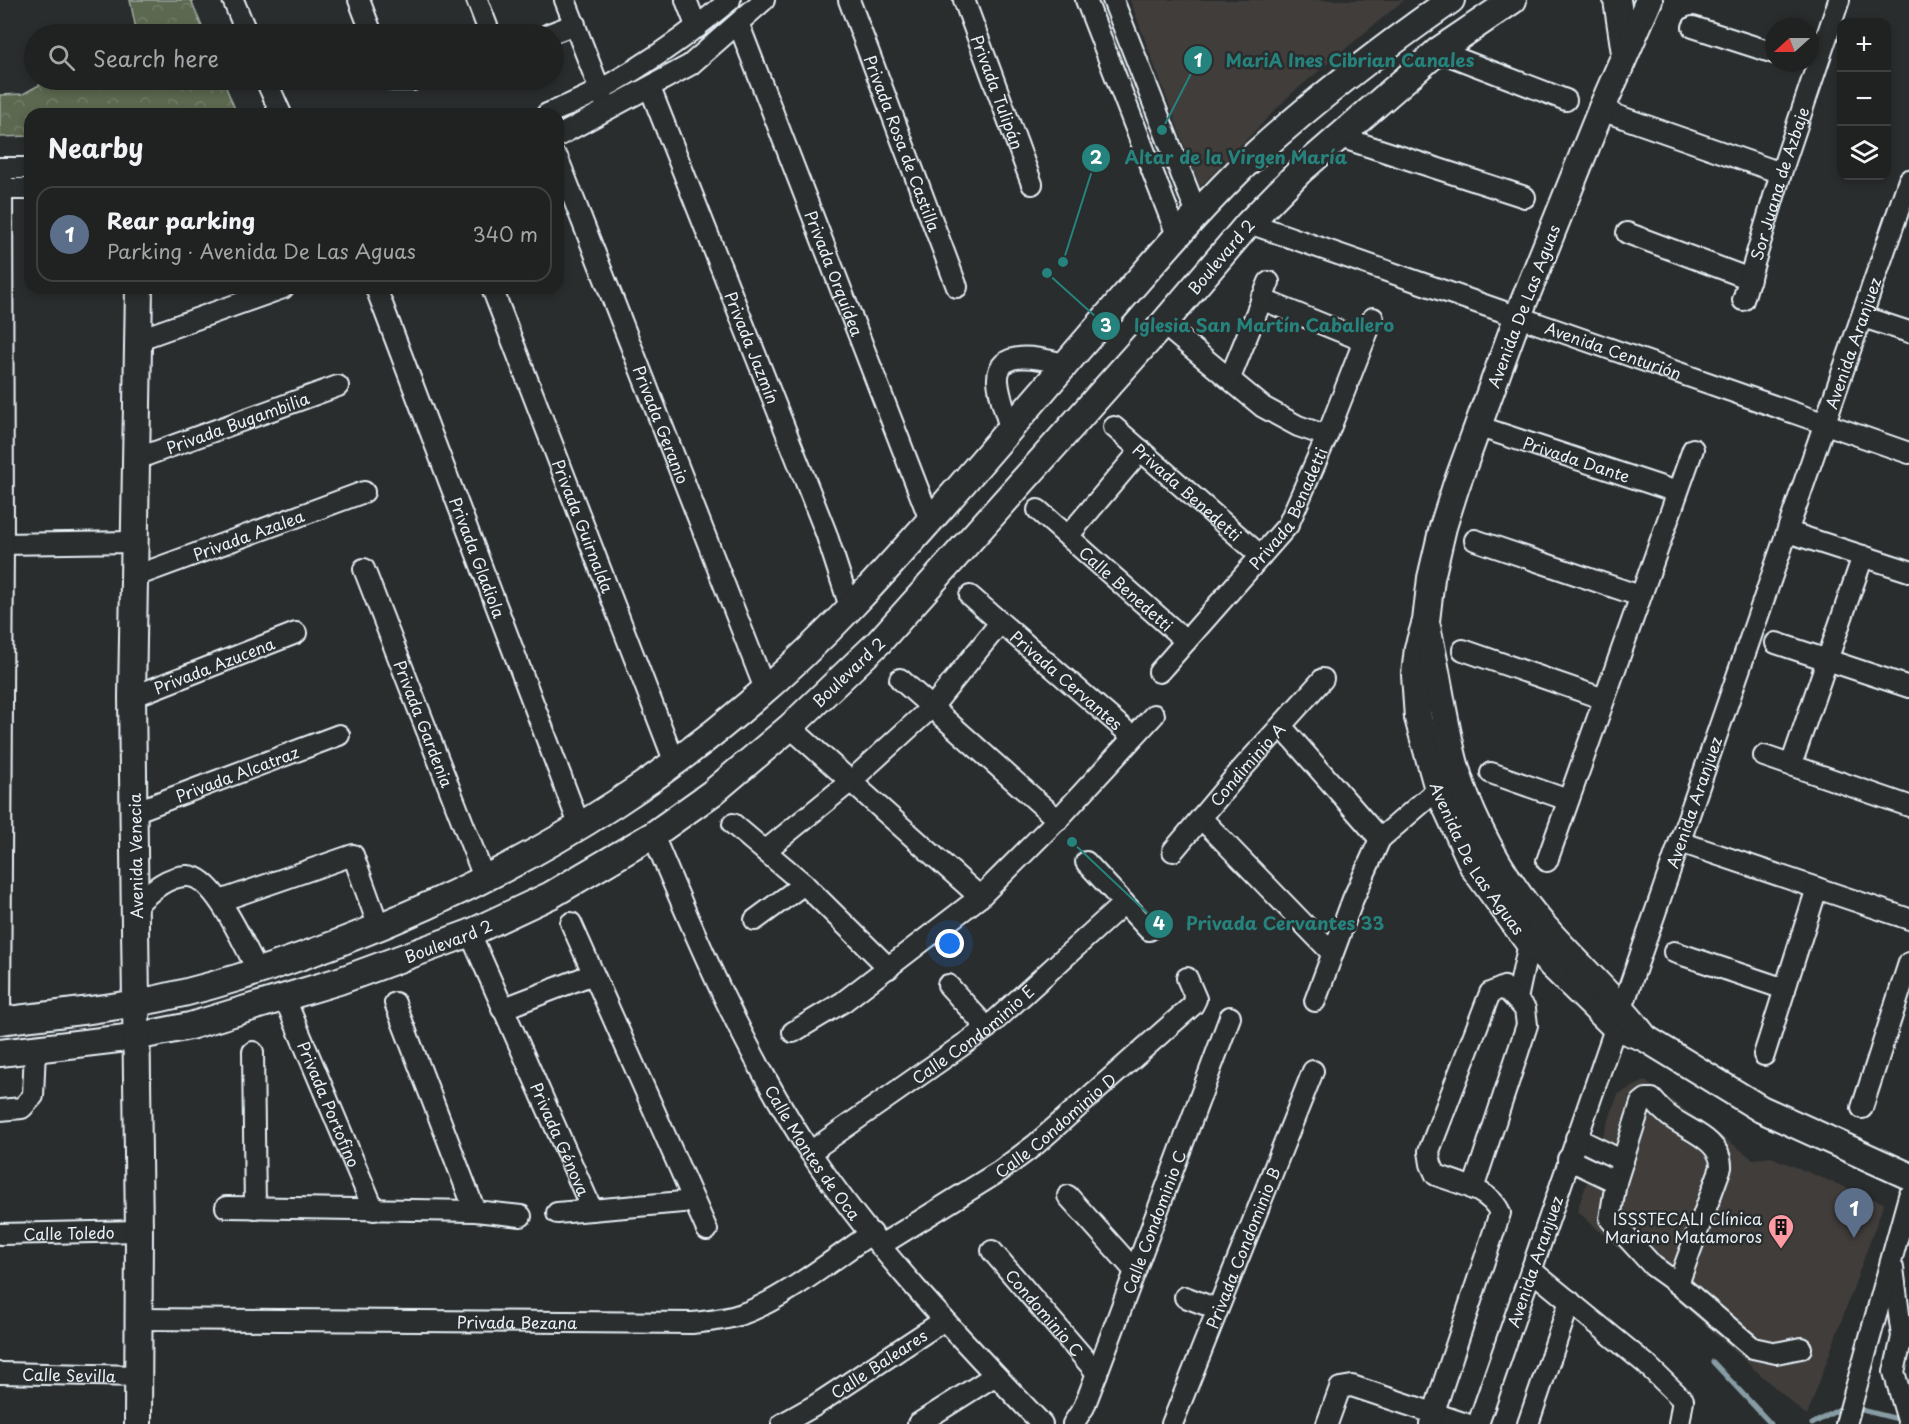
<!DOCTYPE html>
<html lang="en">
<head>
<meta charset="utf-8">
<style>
  :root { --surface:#202222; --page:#2d2f2f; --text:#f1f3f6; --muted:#a2a4a5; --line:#3d3f40; --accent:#ff9aa2 }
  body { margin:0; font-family:"Playpen Sans",sans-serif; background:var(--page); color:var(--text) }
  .controls { position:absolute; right:18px; top:18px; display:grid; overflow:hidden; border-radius:12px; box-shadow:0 3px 9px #0003 }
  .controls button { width:54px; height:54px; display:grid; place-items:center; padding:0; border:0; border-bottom:2px solid var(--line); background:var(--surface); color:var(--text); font:30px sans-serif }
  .compass { position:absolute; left:1765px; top:18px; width:54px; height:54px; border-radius:50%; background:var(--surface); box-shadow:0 3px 9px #0003; rotate:249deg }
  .you { position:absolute; left:950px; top:944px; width:21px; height:21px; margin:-15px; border:4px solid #fff; border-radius:50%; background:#1a73e8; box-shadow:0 0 0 9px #1a73e833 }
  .badge { display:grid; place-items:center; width:39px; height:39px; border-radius:50%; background:var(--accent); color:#fff; font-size:20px; font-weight:700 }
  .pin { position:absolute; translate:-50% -50px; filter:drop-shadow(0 2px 3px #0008) }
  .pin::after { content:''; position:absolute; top:32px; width:21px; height:18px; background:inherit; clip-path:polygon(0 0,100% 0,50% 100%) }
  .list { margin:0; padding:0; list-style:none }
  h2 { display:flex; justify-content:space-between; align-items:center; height:78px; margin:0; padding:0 24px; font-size:26px }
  h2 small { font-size:20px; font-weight:400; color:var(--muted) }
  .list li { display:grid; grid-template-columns:39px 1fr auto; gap:18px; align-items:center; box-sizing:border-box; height:96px; margin:0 12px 12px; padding:0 12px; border:2px solid var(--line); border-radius:18px }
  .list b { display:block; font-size:22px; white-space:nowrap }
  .list p { margin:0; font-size:20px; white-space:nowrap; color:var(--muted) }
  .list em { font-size:20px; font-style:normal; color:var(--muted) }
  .icon { flex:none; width:33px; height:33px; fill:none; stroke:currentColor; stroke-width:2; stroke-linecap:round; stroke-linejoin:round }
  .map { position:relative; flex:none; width:1909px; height:1424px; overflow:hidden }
  .search { position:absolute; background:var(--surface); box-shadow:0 3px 9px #0003; left:24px; top:24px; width:540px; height:66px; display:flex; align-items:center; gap:15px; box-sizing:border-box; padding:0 21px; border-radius:33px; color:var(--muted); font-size:22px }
  .panel { position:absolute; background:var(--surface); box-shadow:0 3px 9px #0003; left:24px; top:108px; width:540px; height:186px; border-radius:18px }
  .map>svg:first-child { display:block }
</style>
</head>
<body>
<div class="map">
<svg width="1909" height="1424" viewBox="0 0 1909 1424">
  <defs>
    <pattern id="park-crowns" width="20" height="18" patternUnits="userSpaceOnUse" patternTransform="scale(1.5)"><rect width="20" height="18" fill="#5c6850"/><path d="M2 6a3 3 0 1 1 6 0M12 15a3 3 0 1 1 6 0" fill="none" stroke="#737e6a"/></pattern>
  </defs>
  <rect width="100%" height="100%" fill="#2a2d2e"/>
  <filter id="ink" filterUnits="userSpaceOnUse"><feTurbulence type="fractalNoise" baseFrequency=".0167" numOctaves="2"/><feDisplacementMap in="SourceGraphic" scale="12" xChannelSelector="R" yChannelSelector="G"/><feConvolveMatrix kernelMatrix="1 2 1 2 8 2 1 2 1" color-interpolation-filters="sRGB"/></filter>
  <g filter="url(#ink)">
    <!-- built -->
    <path fill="#3f3e3b" d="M 1130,0 L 1404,0 L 1290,95 L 1200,187 Z
      M 1645,1081 L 1753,1159 L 1771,1157 L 1884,1203 L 1807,1416 L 1577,1211 L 1618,1094 Z"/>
    <!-- park -->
    <path fill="url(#park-crowns)" stroke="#a2aca4" stroke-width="1.5" d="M 130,0 L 191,0 L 205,34 L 137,34 Z
      M 48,80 L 223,80 L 237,114 L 30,114 L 30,136 L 0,137 L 0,95 L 23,94 Z"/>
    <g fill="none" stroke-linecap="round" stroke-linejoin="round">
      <!-- stream -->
      <path stroke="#879ca3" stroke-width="5" d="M 1713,1362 L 1771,1424
        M 1854,1408 L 1898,1419
        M 1812,1424 L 1845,1406"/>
      <!-- minor casing -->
      <g stroke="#e8f1f8" stroke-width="24">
        <g id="minor">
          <path d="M 233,0 L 247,34"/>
          <path d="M 359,0 L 372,34"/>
          <path d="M 477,0 L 490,34"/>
          <path d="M 565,0 L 603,98"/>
          <path d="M 686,0 L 697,28"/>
          <path id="s1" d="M 849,0 L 957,287"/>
          <path id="s2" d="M 964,0 L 1032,184"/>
          <path d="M 1086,0 L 1177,235"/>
          <path d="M 1113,0 L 1197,214"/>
          <path id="s3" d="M 739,25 L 930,520"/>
          <path d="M 1693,27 L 1774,53"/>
          <path d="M 549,34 L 575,24"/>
          <path d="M 1438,51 L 1566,100"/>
          <path d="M 266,80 L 281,114"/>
          <path d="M 393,80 L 412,80"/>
          <path id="s4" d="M 650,88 L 826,533 L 850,607"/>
          <path d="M 1601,110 L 1781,173"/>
          <path d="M 547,114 C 613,89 676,45 730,0"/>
          <path d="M 558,136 L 690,65 L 764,0"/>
          <path d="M 1337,136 L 1525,197"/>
          <path id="s5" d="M 558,159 L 765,689"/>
          <path d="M 0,168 L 30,168"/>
          <path d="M 0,189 L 30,189"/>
          <path id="s6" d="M 1249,223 L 1909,453"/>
          <path d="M 1627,233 L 1750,279"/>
          <path id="s7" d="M 376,288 L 580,827"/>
          <path id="s8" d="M 492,288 L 675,763"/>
          <path d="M 1261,299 L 1364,341"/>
          <path id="s9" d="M 1743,300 L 1781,173 L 1839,0"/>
          <path d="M 1863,317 L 1909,332"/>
          <path d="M 1163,324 L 1263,407 L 1298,426 L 1327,436"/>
          <path d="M 137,340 L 283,288"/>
          <path d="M 1230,378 L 1269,282"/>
          <path id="s10" d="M 1477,426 L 1677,492"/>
          <path id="s11" d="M 1114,427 L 1261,556"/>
          <path d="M 1010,428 C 1006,413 999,396 998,381 C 996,345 1047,360 1065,364"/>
          <path id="s12" d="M 136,459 L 338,386"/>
          <path id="s13" d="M 1038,510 L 1186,641"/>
          <path d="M 1788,532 L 1909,571"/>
          <path d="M 1068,536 L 1141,450"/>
          <path d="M 1475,540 L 1640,596"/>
          <path d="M 0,544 L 134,542"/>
          <path id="s14" d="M 364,569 L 485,880"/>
          <path id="s15" d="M 133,577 L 364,492"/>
          <path id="s16" d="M 970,596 L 1133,737"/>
          <path d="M 1776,643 L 1909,687"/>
          <path d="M 1463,650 L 1604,699"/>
          <path id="s17" d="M 1159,672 L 1288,525 L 1327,436 L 1373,318"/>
          <path d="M 900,679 L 1058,820"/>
          <path id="s18" d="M 132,697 L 296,633"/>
          <path d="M 790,727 L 980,897"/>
          <path d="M 1282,727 L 1380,839"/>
          <path d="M 1764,756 L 1909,806"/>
          <path d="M 1791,765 L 1863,556"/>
          <path d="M 1491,773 L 1568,800"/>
          <path id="s19" d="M 134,812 L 339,735"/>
          <path d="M 1202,819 L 1332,953"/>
          <path d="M 733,824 L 804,884 L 889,968"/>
          <path id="s20" d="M 653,835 C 698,943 745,1053 810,1152 C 876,1251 960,1338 1042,1424"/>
          <path d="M 1680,842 L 1909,919"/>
          <path d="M 765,851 L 851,781 L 933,706 L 1000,623"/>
          <path id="s21" d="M 1173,851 L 1241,770 L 1323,679"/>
          <path d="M 1547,861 L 1693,449"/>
          <path d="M 1086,862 L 1149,930"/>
          <path d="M 220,901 L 353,855 L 379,927"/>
          <path d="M 136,905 C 149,893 167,875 188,876 C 216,877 245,948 258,971"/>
          <path d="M 755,920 L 804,884"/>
          <path d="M 571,923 L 707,1230"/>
          <path id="s22" d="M 470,933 L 592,1210"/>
          <path d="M 1674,952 L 1785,989"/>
          <path d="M 948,985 L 987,1028"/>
          <path id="s23" d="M 285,999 L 374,1210"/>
          <path d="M 1517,999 L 1529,943"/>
          <path d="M 1315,1001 L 1353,899 L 1380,839 L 1438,789"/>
          <path d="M 395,1003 L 475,1211"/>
          <path d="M 502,1009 L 593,974"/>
          <path d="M 0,1021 L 3,544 L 2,168"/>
          <path d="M 793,1032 L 843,1002 L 980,897 L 1062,815 L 1154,715"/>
          <path d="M 253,1052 L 255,1208"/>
          <path d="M 1764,1055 L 1817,888"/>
          <path d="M 1646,1099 L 1652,1099 C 1657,1105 1663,1111 1669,1116 C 1687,1130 1722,1140 1721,1167 L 1678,1284 L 1653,1266 L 1610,1219 L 1616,1182 L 1641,1103 Z"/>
          <path d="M 1862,1108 L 1909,963"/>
          <path d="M 0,1110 L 22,1108 L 33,1096 L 35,1049"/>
          <path d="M 1576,1138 L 1623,1161"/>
          <path id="s24" d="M 810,1152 L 987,1028 L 1124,903"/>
          <path d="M 1568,1159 L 1616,1182"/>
          <path d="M 1068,1196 L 1135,1271"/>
          <path d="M 226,1207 L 475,1211 L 521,1216"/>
          <path d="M 557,1213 L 694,1201"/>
          <path id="s25" d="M 0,1234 L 139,1231"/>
          <path id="s26" d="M 881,1245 L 1000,1171 L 1035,1145 L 1193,1005 L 1196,999 L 1187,978"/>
          <path id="s27" d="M 992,1251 L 1097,1373"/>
          <path d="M 1893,1268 L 1902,1337 L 1894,1372 L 1909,1424"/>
          <path d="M 1531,1270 L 1646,1364 L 1683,1400 L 1679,1424"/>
          <path d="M 1678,1284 L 1753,1348 L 1776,1353 L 1801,1348"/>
          <path d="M 1185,1297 L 1217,1309"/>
          <path id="s28" d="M 139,1319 L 692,1323 C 709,1321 726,1320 742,1314 C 781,1301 836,1257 872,1233"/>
          <path id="s29" d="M 0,1373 L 138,1376"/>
          <path id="s30" d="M 782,1424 L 814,1406 L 943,1321"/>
          <path d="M 918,1424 L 994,1376"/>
          <path id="s31" d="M 1073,1424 L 1084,1407 L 1097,1373 L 1230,1017"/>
          <path id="s32" d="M 1172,1424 L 1313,1071"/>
          <path d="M 1327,1424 L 1340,1388 L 1352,1386 L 1466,1424"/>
          <path d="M 1430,1424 L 1500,1213 C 1491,1190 1458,1183 1436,1175 L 1431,1164 L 1429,1151 L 1490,993 L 1504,987 L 1525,1009 L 1527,1025 L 1473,1189"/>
          <path id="s33" d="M 1478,1424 L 1909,180"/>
          <path d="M 1528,1424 L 1570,1301"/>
          <path d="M 1846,1424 L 1909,1196"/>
        </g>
      </g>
      <!-- major casing -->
      <g stroke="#e8f1f8" stroke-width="30">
        <g id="major">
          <path d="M 1617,0 L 1625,53"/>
          <path id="s34" d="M 1649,0 L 1601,110 L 1518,316 L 1456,486 L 1443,527 L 1431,578 L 1426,621 L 1418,648 L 1415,675 L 1418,718 L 1438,789 L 1474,868 L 1529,943 L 1615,1027 L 1645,1038 L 1761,1109 L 1909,1176"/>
          <path d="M 1427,627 C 1437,671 1443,717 1454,761 C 1466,808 1491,856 1519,895 C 1556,947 1607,987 1645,1038"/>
          <path d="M 0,1021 C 45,1015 92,1011 136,1003 C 205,991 273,967 338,943 C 538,867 706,760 854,604 C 938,515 1016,421 1096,329 C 1148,269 1199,208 1257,153 C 1317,98 1384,47 1451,0"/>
          <path id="s35" d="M 0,1053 L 135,1037 L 190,1026 L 339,981 L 470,933 L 551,895 L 653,835 L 712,793 L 790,727 L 879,642 L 1163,324 L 1249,223 L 1300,171 L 1438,51 L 1513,0"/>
          <path d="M 138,1424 L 139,1231 L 132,697 L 139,288"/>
        </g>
      </g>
      <!-- minor -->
      <use href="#minor" stroke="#2a2d2e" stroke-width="20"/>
      <!-- major -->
      <use href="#major" stroke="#2a2d2e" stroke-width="26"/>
    </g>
  </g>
  <!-- icons -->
  <defs>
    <g id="building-pin" transform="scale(1.35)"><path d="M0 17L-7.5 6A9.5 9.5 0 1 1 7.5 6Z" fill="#ff9aa2" stroke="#2a2d2e"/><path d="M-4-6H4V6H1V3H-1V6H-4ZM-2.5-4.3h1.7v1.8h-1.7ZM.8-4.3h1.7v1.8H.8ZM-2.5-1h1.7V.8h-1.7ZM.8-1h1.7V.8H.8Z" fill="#111"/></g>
  </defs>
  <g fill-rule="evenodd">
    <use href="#building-pin" x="1781" y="1227"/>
  </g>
  <g text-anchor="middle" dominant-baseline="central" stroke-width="5" stroke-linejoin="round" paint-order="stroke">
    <!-- street labels -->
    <g font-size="16" fill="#e8f1f8" stroke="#2a2d2e">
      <text stroke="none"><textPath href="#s2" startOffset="98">Privada Tulipán</textPath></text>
      <text stroke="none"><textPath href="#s1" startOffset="153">Privada Rosa de Castilla</textPath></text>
      <text stroke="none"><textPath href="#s9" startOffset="122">Sor Juana de Azbaje</textPath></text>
      <text stroke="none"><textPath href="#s35" startOffset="1508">Boulevard 2</textPath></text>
      <text stroke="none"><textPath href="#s3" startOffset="266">Privada Orquídea</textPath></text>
      <text transform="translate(1523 306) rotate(-69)">Avenida De Las Aguas</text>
      <text stroke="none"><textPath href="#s33" startOffset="1144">Avenida Aranjuez</textPath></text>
      <text stroke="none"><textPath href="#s4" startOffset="279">Privada Jazmín</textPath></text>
      <text stroke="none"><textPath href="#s6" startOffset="386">Avenida Centurión</textPath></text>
      <text stroke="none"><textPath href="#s12" startOffset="108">Privada Bugambilia</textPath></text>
      <text stroke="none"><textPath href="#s5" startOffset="285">Privada Geranio</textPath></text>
      <text stroke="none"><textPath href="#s10" startOffset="105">Privada Dante</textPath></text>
      <text stroke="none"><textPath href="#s11" startOffset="98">Privada Benedetti</textPath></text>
      <text stroke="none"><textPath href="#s17" startOffset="210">Privada Benadetti</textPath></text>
      <text stroke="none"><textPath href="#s8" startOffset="255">Privada Guirnalda</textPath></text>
      <text stroke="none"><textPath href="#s15" startOffset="123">Privada Azalea</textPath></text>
      <text stroke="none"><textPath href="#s7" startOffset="288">Privada Gladiola</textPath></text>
      <text stroke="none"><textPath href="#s13" startOffset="118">Calle Benedetti</textPath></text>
      <text stroke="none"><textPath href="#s18" startOffset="88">Privada Azucena</textPath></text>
      <text stroke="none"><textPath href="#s35" startOffset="950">Boulevard 2</textPath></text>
      <text stroke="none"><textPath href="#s16" startOffset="128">Privada Cervantes</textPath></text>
      <text stroke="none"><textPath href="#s14" startOffset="166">Privada Gardenia</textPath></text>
      <text stroke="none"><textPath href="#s21" startOffset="114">Condiminio A</textPath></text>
      <text stroke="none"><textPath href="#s19" startOffset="110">Privada Alcatraz</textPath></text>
      <text stroke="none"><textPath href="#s33" startOffset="658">Avenida Aranjuez</textPath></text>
      <text transform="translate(135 856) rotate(-91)">Avenida Venecia</text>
      <text stroke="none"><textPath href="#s34" startOffset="914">Avenida De Las Aguas</textPath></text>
      <text stroke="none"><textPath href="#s35" startOffset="464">Boulevard 2</textPath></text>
      <text stroke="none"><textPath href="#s24" startOffset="201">Calle Condominio E</textPath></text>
      <text stroke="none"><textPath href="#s23" startOffset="114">Privada Portofino</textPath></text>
      <text stroke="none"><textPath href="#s26" startOffset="212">Calle Condominio D</textPath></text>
      <text stroke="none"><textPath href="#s22" startOffset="225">Privada Génova</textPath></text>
      <text stroke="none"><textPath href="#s20" startOffset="356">Calle Montes de Oca</textPath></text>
      <text stroke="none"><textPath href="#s31" startOffset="218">Calle Condominio C</textPath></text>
      <text stroke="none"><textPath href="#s25" startOffset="69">Calle Toledo</textPath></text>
      <text stroke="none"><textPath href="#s32" startOffset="190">Privada Condominio B</textPath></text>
      <text stroke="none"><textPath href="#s33" startOffset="172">Avenida Aranjuez</textPath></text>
      <text stroke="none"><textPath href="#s27" startOffset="81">Condominio C</textPath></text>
      <text stroke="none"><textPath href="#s28" startOffset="378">Privada Bezana</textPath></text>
      <text stroke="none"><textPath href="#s30" startOffset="114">Calle Baleares</textPath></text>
      <text stroke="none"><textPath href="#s29" startOffset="69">Calle Sevilla</textPath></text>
    </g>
    <!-- poi labels -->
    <g font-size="16" fill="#e8f1f8" stroke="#2a2d2e" text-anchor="end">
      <text x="1762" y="1218">ISSSTECALI Clínica<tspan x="1762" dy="18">Mariano Matamoros</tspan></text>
    </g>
  </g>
  <!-- callouts -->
  <path fill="none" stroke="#25827c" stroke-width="2" d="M1162 130L1198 60M1063 262L1096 158M1047 273L1106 326M1072 842L1159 924"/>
  <g fill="#25827c" stroke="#2a2d2e" stroke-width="2">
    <circle cx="1162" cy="130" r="6"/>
    <circle cx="1063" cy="262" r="6"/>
    <circle cx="1047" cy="273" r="6"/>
    <circle cx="1072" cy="842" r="6"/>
    <circle cx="1198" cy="60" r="15"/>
    <circle cx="1096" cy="158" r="15"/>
    <circle cx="1106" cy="326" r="15"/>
    <circle cx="1159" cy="924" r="15"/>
  </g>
  <g font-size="18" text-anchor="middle" font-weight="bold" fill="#fff">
    <text x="1198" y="67">1</text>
    <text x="1096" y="164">2</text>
    <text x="1106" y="332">3</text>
    <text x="1159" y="930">4</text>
  </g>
  <g font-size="18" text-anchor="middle" font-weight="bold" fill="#25827c" stroke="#2a2d2e" stroke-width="5" stroke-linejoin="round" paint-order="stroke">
    <text x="1350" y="67">MariA Ines Cibrian Canales</text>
    <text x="1236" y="164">Altar de la Virgen María</text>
    <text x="1264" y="332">Iglesia San Martín Caballero</text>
    <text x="1285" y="930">Privada Cervantes 33</text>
  </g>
</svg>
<div class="controls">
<button>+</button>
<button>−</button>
<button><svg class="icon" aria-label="layers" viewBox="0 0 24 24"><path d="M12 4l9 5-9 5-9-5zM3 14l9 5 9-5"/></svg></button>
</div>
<svg class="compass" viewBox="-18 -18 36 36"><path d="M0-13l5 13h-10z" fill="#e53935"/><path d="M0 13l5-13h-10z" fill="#a2a4a5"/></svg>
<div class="you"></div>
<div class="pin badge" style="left:1854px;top:1238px;background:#5c6f8a">1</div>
<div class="search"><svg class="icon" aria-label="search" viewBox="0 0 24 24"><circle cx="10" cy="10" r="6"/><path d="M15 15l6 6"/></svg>Search here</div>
<section class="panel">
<h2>Nearby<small></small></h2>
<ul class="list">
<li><span class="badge" style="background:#5c6f8a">1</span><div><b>Rear parking</b><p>Parking · Avenida De Las Aguas</p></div><em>340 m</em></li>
</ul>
</section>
</div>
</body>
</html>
